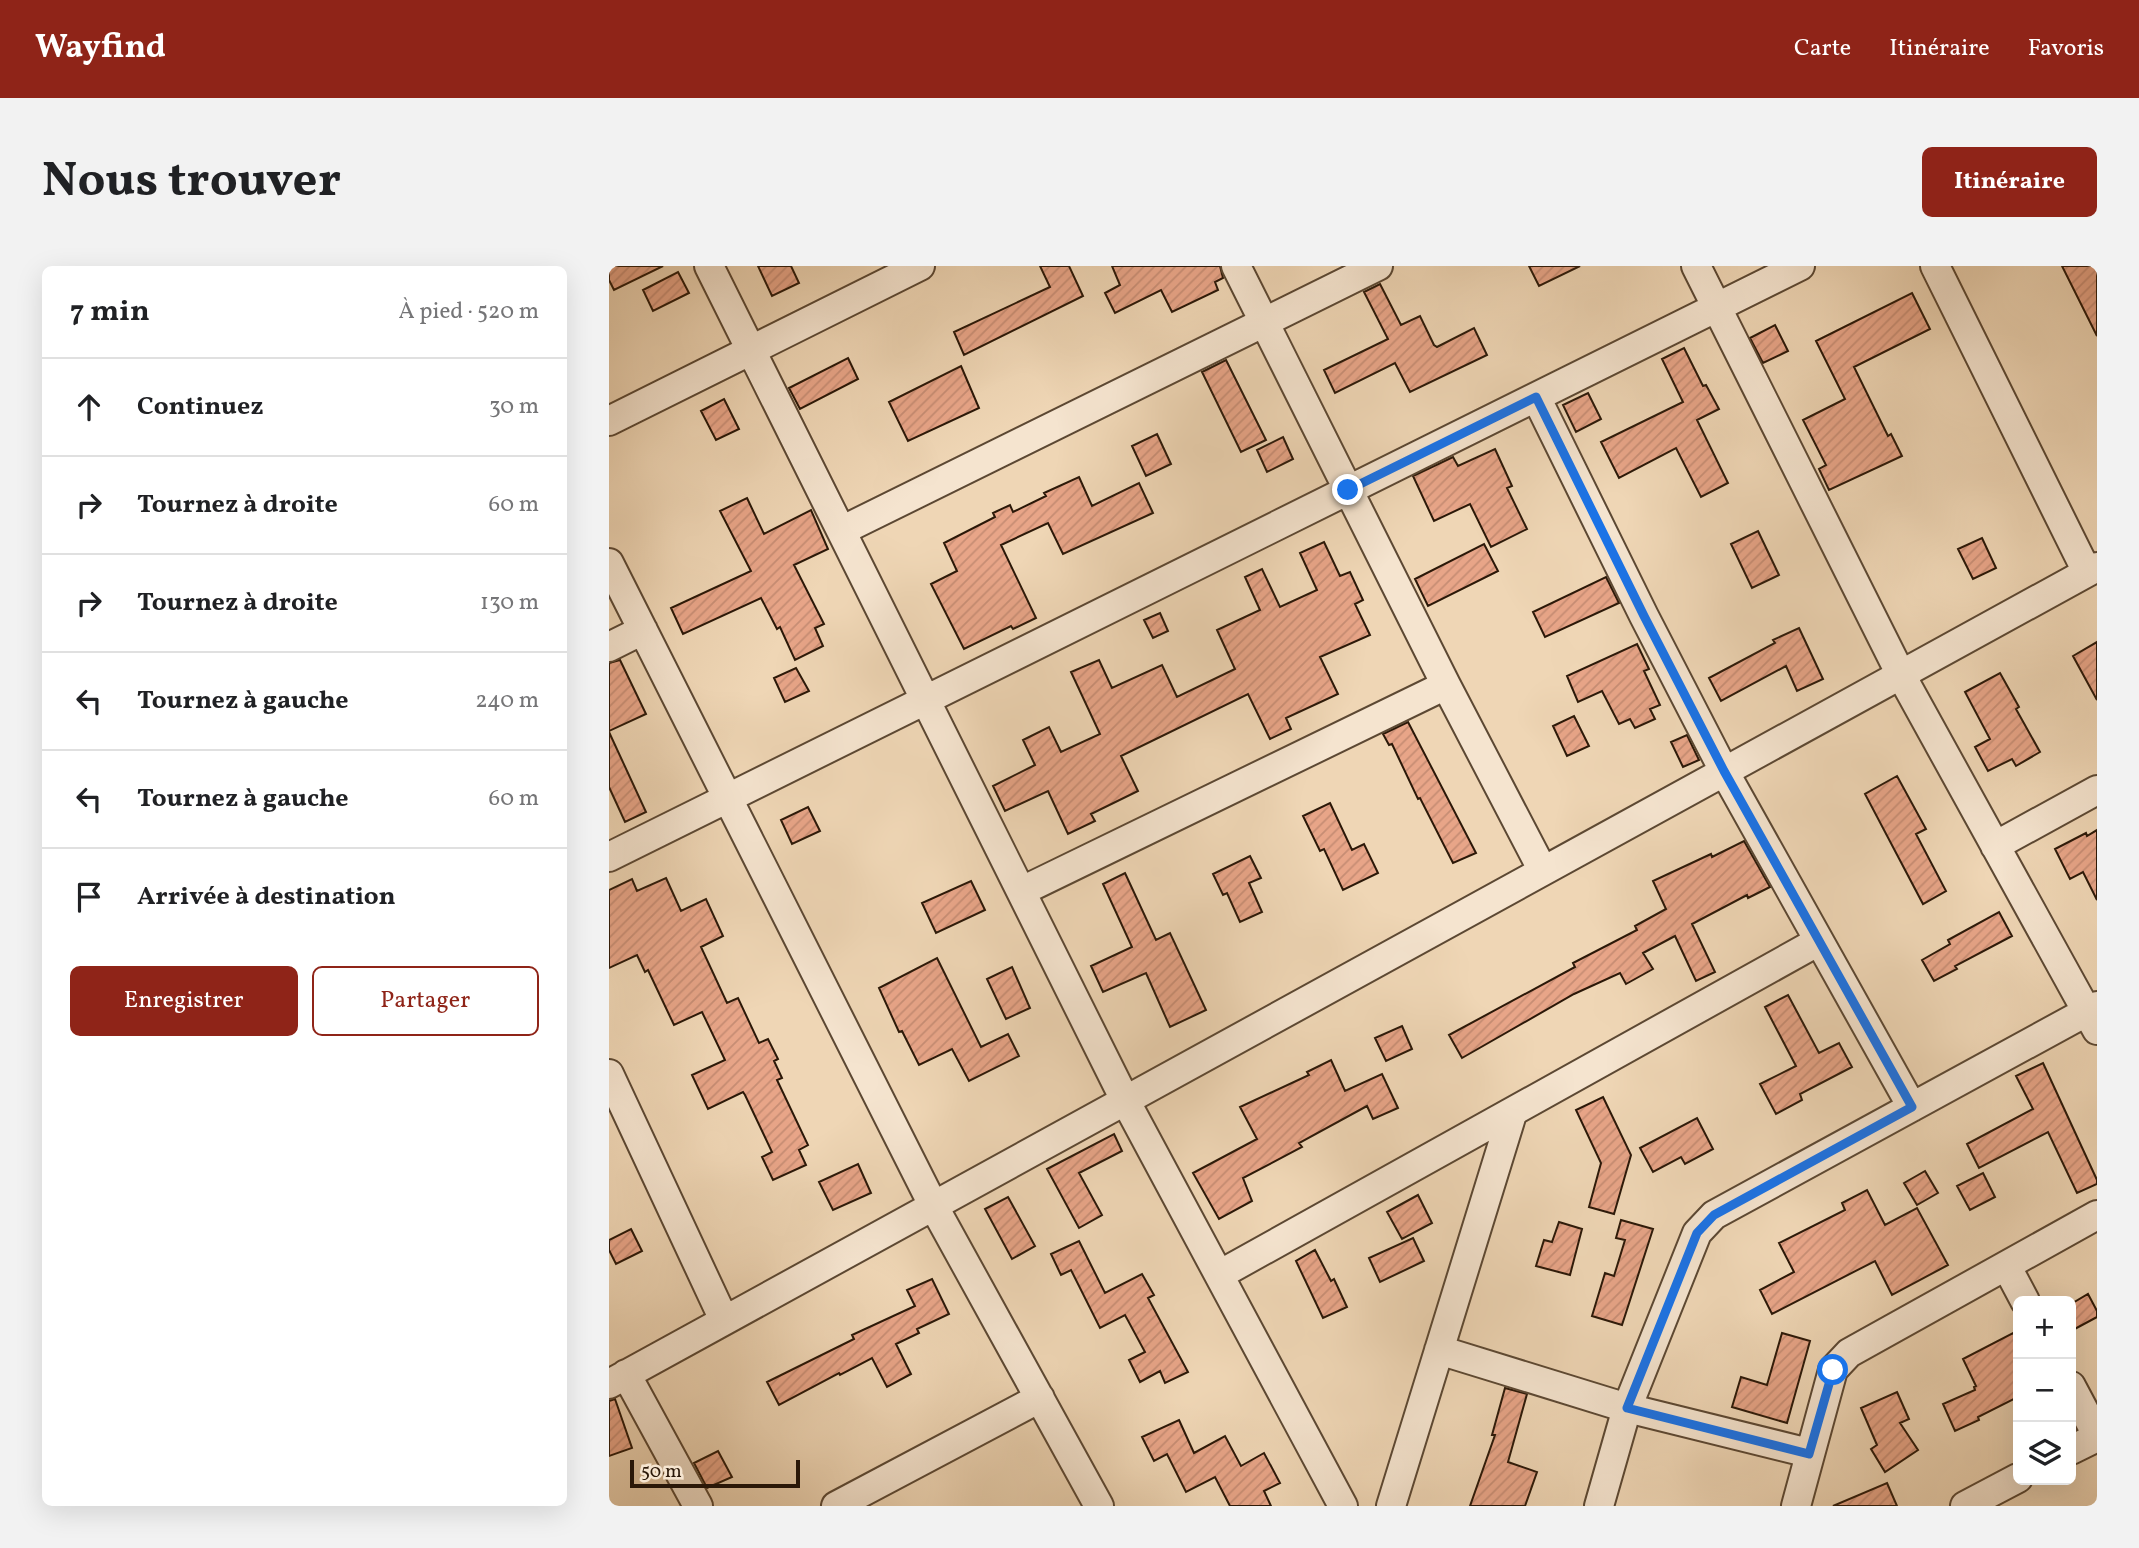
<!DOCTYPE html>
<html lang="fr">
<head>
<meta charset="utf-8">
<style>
  :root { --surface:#fff; --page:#f2f2f2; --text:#202124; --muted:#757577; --line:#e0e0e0; --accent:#8f2418 }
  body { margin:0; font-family:Vollkorn,serif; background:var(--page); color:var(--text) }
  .controls { position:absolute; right:21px; bottom:21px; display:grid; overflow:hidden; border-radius:10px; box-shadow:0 7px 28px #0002 }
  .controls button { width:63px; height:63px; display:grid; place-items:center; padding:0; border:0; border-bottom:2px solid var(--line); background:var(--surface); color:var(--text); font:35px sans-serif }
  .scale { position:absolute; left:21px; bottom:18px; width:170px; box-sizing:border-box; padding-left:7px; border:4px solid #2b1808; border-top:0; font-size:19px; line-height:24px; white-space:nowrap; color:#2b1808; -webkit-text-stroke:5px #f5e4cf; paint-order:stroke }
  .stop { position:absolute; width:21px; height:21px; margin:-16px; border:5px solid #1a73e8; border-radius:50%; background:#fff }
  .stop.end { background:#1a73e8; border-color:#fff; box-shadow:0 2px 7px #0008 }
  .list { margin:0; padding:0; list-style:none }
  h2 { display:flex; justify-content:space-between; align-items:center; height:91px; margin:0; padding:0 28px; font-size:30px }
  h2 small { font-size:23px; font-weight:400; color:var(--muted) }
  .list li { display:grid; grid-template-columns:46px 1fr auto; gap:21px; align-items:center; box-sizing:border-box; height:98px; padding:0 28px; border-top:2px solid var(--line) }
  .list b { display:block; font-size:26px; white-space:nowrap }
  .list em { font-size:23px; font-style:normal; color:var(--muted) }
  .actions { display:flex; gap:14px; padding:21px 28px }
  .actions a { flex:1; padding:16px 0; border:2px solid var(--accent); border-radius:10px; text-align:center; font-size:24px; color:var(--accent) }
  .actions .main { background:var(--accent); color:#fff }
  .icon { flex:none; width:38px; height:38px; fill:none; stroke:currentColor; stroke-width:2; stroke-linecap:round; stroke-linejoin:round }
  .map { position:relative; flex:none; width:1488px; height:1240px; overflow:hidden; border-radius:10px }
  header { display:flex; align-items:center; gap:42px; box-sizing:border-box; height:98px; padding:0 35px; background:var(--accent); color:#fff }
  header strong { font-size:33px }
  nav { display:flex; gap:38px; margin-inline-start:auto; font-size:24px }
  .intro { display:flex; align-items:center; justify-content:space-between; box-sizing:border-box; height:168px; padding:0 42px }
  h1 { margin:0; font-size:49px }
  .button { padding:18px 32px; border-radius:10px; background:var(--accent); color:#fff; font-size:24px; font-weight:700 }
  main { display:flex; gap:42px; padding:0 42px }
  aside { flex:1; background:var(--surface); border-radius:10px; box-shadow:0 7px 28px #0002 }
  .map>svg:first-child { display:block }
</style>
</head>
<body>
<header>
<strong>Wayfind</strong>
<nav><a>Carte</a><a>Itinéraire</a><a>Favoris</a></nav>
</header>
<div class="intro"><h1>Nous trouver</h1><a class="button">Itinéraire</a></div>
<main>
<aside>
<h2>7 min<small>À pied · 520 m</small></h2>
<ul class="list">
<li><svg class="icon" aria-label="ahead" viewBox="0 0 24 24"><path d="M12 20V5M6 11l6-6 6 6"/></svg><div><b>Continuez</b></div><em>30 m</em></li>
<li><svg class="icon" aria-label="right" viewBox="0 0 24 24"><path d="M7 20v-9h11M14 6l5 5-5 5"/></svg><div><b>Tournez à droite</b></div><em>60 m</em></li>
<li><svg class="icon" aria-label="right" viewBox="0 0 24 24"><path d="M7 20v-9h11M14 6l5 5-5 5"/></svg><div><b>Tournez à droite</b></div><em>130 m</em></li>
<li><svg class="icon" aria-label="left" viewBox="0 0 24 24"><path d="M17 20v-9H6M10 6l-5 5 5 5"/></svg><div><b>Tournez à gauche</b></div><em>240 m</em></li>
<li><svg class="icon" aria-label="left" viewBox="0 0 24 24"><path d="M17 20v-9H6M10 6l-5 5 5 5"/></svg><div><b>Tournez à gauche</b></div><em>60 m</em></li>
<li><svg class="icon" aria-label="arrive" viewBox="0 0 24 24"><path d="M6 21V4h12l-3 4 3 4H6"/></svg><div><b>Arrivée à destination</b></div></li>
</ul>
<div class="actions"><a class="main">Enregistrer</a><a>Partager</a></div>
</aside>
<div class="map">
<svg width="1488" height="1240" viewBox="0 0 1488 1240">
  <defs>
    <pattern id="building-hatch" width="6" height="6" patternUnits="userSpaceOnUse" patternTransform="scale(1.75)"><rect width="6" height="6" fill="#e8a588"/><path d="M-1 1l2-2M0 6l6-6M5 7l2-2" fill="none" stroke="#c78d74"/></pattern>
  </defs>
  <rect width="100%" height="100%" fill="#efd6b5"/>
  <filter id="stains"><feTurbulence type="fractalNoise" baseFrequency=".00286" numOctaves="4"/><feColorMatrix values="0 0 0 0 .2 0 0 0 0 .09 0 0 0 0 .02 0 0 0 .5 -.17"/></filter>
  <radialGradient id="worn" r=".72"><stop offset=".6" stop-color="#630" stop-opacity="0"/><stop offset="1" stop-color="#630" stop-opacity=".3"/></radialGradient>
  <!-- building -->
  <path fill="url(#building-hatch)" stroke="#2b1808" stroke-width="2" d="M 0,0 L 54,0 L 5,24 L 0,14 Z
    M 149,0 L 182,0 L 190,17 L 163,30 Z
    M 431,0 L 460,0 L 474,30 L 355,89 L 345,66 L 441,21 Z
    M 503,0 L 611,0 L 614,12 L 606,16 L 609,24 L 563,46 L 552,24 L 506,47 L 496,27 L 511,19 Z
    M 920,0 L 971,0 L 930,20 Z
    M 1453,0 L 1488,0 L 1488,70 Z
    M 69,6 L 80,27 L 44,45 L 34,24 Z
    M 771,18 L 792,59 L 811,50 L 825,79 L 828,81 L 865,62 L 878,89 L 801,126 L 786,97 L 726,127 L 715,104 L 779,73 L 755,26 Z
    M 1303,27 L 1321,63 L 1245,101 L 1279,170 L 1282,168 L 1293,190 L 1220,224 L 1210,203 L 1217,199 L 1194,154 L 1236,133 L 1207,75 Z
    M 1166,59 L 1179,85 L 1154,97 L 1141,72 Z
    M 1075,82 L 1094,120 L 1097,119 L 1110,143 L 1088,154 L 1119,217 L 1092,231 L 1067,182 L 1010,212 L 992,176 L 1074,136 L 1053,93 Z
    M 239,92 L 249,113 L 191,143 L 180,122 Z
    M 617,94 L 657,174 L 632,186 L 593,106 Z
    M 352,100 L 370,142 L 299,175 L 280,136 Z
    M 979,127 L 992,153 L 967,166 L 954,139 Z
    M 115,133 L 130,163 L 107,174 L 92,145 Z
    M 548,168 L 562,198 L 537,210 L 523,180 Z
    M 674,171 L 684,193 L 658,206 L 648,184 Z
    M 886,183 L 903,220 L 898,222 L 918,263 L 882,281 L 861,238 L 825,255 L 804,210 L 844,191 L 849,200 Z
    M 470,211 L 483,240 L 530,217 L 544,247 L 454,288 L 439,257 L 392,279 L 427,352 L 404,363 L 402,360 L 355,383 L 322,318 L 348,305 L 335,277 L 386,251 L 384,247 L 401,239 L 404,246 L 437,230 L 435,227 Z
    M 138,232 L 155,268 L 202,244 L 219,283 L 185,299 L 215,358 L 206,362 L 214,380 L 186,394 L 171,361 L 168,363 L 152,332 L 74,368 L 62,342 L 142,305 L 111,245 Z
    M 1149,265 L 1170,309 L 1143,322 L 1122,278 Z
    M 1373,272 L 1387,302 L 1364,313 L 1349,283 Z
    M 715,276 L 731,310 L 741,306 L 754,334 L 746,338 L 761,369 L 711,391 L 729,428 L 677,452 L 682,463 L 661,473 L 639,428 L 512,490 L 529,525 L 482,548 L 486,555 L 459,568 L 439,525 L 396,545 L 384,520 L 426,499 L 414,474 L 440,461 L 452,486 L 491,468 L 462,406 L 490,394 L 503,422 L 553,399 L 568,431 L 626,403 L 608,364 L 651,344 L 636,311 L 653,303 L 671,341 L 708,324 L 691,287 Z
    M 875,278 L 889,305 L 819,340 L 806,313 Z
    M 997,311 L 1010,337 L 936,371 L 924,346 Z
    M 551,347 L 559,365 L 544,372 L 535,354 Z
    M 1190,362 L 1214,413 L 1188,425 L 1177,400 L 1112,435 L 1100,412 L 1166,377 L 1164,374 Z
    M 1488,376 L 1488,434 L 1464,390 Z
    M 1028,378 L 1040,403 L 1035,405 L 1051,439 L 1041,443 L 1046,453 L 1026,462 L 1021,453 L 1010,458 L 993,425 L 969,436 L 958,410 Z
    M 11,394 L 37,448 L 0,465 L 0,397 Z
    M 187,402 L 200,425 L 176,436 L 165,412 Z
    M 1391,407 L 1410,441 L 1407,443 L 1431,486 L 1407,500 L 1403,493 L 1379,505 L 1366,481 L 1381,473 L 1356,426 Z
    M 965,450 L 980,480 L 958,490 L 944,460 Z
    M 799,456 L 867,587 L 844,597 L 811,532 L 809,533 L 783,478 L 780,479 L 774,468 Z
    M 0,466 L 37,546 L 16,556 L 0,521 Z
    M 1078,469 L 1090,494 L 1074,501 L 1062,476 Z
    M 1288,510 L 1317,563 L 1307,568 L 1337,625 L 1314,638 L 1256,528 Z
    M 721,537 L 743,584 L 755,578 L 769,607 L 734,624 L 715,583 L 711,585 L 694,550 Z
    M 199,541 L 211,565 L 183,578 L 172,554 Z
    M 1488,564 L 1488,634 L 1474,606 L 1461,613 L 1446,583 L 1477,567 L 1478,570 Z
    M 1135,575 L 1161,621 L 1139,632 L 1138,629 L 1083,658 L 1106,706 L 1087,715 L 1066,670 L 1034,687 L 1044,703 L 1017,718 L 1011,707 L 965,728 L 853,792 L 840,769 L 966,701 L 964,697 L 1028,664 L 1026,660 L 1057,643 L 1044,615 L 1102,588 L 1103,591 Z
    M 641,590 L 652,612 L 640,617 L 653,646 L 631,656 L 618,627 L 614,629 L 604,608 Z
    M 516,607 L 547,674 L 561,667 L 597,744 L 561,761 L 537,707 L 494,726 L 482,700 L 523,681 L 494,618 Z
    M 57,612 L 72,645 L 97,633 L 114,670 L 92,681 L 118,737 L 129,732 L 150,777 L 159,773 L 169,793 L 165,795 L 173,812 L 168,814 L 199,879 L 190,884 L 197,899 L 164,914 L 153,891 L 163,886 L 136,829 L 134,826 L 99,843 L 83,809 L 116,794 L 93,746 L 65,759 L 39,704 L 36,706 L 28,689 L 0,702 L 0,624 L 23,613 L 28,625 Z
    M 362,615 L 376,644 L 327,667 L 313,637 Z
    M 1390,646 L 1403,670 L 1346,700 L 1348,703 L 1325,715 L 1313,694 L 1341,678 L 1339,674 Z
    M 328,692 L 372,781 L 399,768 L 410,790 L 360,815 L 343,783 L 310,799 L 293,765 L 290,766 L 270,722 Z
    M 403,701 L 421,742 L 397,753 L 378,713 Z
    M 1179,729 L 1210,787 L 1230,777 L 1243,801 L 1191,828 L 1193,834 L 1167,848 L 1151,818 L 1187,800 L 1156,741 Z
    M 793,760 L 803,783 L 777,795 L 766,772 Z
    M 722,794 L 736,825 L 773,808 L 789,842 L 764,853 L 758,840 L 690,877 L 693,881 L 634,912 L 643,935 L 610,953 L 584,907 L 648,873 L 631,841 L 700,809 L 698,806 Z
    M 1434,797 L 1488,914 L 1488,918 L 1468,927 L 1439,866 L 1370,902 L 1358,878 L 1424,843 L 1407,810 Z
    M 994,831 L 1022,889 L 1005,948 L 980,941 L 992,897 L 967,844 Z
    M 1088,852 L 1104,883 L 1076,898 L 1072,891 L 1044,906 L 1031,882 Z
    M 505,868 L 513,885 L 470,907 L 493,949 L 470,962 L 438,903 Z
    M 249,898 L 262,927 L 224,944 L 210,916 Z
    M 1316,905 L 1329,927 L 1308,939 L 1295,917 Z
    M 1374,907 L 1386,931 L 1361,944 L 1348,920 Z
    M 1258,924 L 1276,959 L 1308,942 L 1339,999 L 1283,1029 L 1266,995 L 1163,1048 L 1151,1024 L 1185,1006 L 1170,977 L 1236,944 L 1233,937 Z
    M 809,929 L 823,957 L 793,973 L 778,946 Z
    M 399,931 L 426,980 L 403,993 L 376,943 Z
    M 1012,954 L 1044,963 L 1013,1059 L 983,1050 L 996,1007 L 1005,1010 L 1016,974 L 1007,972 Z
    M 950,956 L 973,963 L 961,1009 L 927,1000 L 935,974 L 943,976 Z
    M 22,963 L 33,985 L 7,998 L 0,984 L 0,974 Z
    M 804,972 L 815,995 L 771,1016 L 760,992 Z
    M 470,975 L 496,1027 L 533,1008 L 545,1029 L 539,1032 L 579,1106 L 556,1117 L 551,1105 L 531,1116 L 520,1094 L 536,1086 L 516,1049 L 491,1062 L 462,1004 L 452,1009 L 442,988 Z
    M 706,984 L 722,1015 L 725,1013 L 738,1041 L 714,1052 L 687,995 Z
    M 323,1013 L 340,1048 L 308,1063 L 310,1067 L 287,1078 L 302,1108 L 278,1121 L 263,1092 L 231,1109 L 230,1107 L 170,1139 L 158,1116 L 245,1073 L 243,1069 L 306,1040 L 298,1024 Z
    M 1479,1028 L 1488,1045 L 1488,1051 L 1462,1065 L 1462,1038 Z
    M 1173,1067 L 1201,1075 L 1178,1157 L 1123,1141 L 1132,1111 L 1158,1119 Z
    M 1404,1067 L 1409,1077 L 1409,1131 L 1369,1151 L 1370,1154 L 1346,1165 L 1334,1138 L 1366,1124 L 1365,1121 L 1367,1120 L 1354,1093 Z
    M 896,1122 L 918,1128 L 899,1196 L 928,1206 L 916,1240 L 861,1240 L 886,1169 L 883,1169 Z
    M 1288,1126 L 1300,1153 L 1291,1157 L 1309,1184 L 1276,1206 L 1262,1183 L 1268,1179 L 1252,1142 Z
    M 6,1133 L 23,1182 L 0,1190 L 0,1135 Z
    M 570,1154 L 585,1187 L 616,1170 L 632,1200 L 655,1187 L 671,1217 L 655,1225 L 662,1240 L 621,1240 L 606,1211 L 577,1226 L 558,1188 L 545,1195 L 533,1171 Z
    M 109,1185 L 123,1211 L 98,1222 L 85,1197 Z
    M 1278,1217 L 1288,1240 L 1224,1240 Z"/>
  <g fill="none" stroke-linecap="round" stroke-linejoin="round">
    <!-- minor casing -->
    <g stroke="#5c4833" stroke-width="32">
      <path id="minor" d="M 100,0 L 516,834 L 734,1240
        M 627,0 L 837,419 L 934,605
        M 1087,0 L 1292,409 L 1488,764
        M 1326,0 L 1478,306
        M 927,131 L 1035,350 L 1115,505 L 1303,841
        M 0,155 L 311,0
        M 234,264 L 769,0
        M 0,297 L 324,939 L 490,1240
        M 0,381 L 34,364
        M 1386,580 L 1488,524
        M 0,591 L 1191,0
        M 413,625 L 837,419
        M 0,808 L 115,1054
        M 1398,1001 L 1416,1035
        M 610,1009 L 1210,675
        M 830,1084 L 1018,1142 L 1200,1187
        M 17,1108 L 89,1240
        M 0,1118 L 1488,301
        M 1462,1120 L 1488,1169
        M 1462,1184 L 1488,1171
        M 227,1240 L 431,1132
        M 782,1240 L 903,848
        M 990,1240 L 1018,1142 L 1088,967 L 1105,949 L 1488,740
        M 1187,1240 L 1224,1104 L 1240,1087 L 1488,949
        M 1356,1240 L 1409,1212"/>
    </g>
    <!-- minor -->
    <use href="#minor" stroke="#f5e4cf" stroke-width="28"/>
  </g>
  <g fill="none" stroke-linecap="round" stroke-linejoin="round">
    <!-- route -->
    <path stroke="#1a73e8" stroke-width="9" d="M 739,224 L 927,131 L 1035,350 L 1115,505 L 1303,841 L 1105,949 L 1088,967 L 1018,1142 L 1200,1188 L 1224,1104"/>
  </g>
  <rect width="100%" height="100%" filter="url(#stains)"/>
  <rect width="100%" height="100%" fill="url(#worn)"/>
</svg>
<div class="controls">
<button>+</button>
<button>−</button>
<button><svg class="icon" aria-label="layers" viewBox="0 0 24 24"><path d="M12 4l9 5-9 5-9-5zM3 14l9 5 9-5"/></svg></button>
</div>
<div class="scale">50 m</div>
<div class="stop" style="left:1224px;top:1104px"></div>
<div class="stop end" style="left:739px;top:224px"></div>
</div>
</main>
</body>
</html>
